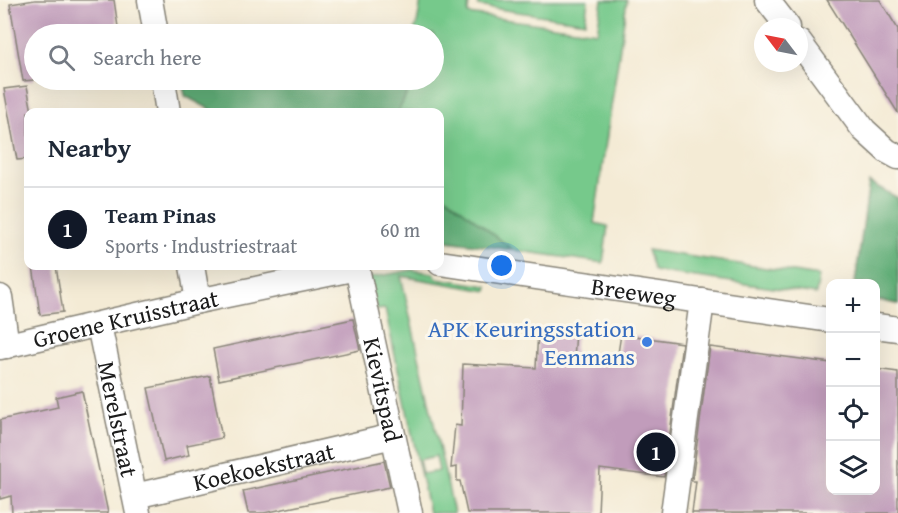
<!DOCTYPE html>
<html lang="en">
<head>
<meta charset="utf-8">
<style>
  :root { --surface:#fff; --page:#f6f6f7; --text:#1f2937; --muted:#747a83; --line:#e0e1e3; --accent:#111827 }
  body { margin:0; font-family:"Gentium Book Plus",serif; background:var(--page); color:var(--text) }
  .controls { position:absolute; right:18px; bottom:18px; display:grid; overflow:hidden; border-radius:12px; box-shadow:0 6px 24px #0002 }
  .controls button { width:54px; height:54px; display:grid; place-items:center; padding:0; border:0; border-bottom:2px solid var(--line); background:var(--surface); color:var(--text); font:30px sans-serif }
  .compass { position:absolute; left:754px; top:18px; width:54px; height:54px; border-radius:50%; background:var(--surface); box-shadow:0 6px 24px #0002; rotate:302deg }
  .you { position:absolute; left:502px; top:266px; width:21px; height:21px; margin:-15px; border:4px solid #fff; border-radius:50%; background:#1a73e8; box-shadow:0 0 0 9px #1a73e833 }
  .badge { display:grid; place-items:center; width:39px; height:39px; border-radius:50%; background:var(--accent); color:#fff; font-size:20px; font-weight:700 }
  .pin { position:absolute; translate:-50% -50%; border:3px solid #fff; box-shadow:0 2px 6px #0006 }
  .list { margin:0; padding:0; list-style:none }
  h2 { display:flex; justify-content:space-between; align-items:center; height:78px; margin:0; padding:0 24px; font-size:26px }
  h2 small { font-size:20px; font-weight:400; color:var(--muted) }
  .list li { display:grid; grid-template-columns:39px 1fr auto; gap:18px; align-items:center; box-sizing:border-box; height:84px; padding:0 24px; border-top:2px solid var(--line) }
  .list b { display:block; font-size:22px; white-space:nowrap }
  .list p { margin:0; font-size:20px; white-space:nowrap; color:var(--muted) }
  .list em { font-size:20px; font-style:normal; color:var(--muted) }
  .icon { flex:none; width:33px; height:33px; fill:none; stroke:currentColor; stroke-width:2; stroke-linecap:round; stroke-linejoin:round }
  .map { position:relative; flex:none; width:898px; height:513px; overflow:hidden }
  .search { position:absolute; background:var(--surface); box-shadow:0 6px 24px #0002; left:24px; top:24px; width:420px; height:66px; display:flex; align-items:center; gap:15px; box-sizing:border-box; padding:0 21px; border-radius:33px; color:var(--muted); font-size:22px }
  .panel { position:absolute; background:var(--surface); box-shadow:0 6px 24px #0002; left:24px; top:108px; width:420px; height:162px; border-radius:12px }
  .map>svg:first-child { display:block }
</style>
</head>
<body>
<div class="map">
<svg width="898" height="513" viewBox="0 0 898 513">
  <rect width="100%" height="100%" fill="#fbf7ec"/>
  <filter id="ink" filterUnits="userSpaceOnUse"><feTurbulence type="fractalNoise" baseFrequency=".0167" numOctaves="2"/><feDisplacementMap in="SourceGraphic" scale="12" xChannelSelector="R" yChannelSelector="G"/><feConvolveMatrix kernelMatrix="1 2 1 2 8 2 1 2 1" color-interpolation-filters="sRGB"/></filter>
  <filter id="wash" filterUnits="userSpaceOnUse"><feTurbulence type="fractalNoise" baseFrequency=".008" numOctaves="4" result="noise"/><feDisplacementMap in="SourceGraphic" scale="24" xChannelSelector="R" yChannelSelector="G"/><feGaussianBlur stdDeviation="1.35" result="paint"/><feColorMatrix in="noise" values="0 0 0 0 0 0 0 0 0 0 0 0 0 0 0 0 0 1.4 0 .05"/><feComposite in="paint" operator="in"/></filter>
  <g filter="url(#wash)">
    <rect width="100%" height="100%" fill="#f4ebd5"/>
    <!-- green -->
    <path fill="#76c98b" stroke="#497254" stroke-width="1.5" fill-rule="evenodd" d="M 421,0 L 469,0 L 468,14 L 597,32 L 602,0 L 627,0 L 594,223 L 608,226 L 603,263 L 513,250 L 440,192 L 440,112 L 398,112 L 406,95 L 405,80 L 434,80 L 434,34 L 412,34 L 417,24 Z
      M 479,0 L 588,0 L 585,22 L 478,6 Z
      M 647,250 L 819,276 L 816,294 L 654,271 Z
      M 412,270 L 433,273 L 437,278 L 488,286 L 487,291 L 401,276 L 454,513 L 429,513 L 385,309 L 377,310 L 368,278 ZM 436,456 L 439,471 L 422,474 L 419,460 Z"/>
    <!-- forest -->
    <path fill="#60ad77" stroke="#3e644a" stroke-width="1.5" d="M 182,80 L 213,80 L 214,81 L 225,80 L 405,80 L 406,95 L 398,112 L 215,112 L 185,96 Z
      M 869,182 L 898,198 L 898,304 L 876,300 L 876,284 L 855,283 Z
      M 440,192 L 513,250 L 440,240 Z"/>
    <g id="blocks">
      <!-- building -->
      <path fill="#c19cbb" d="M 35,0 L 114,0 L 118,27 L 73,34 L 34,34 L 34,80 L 23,81 L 10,4 Z
        M 827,0 L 880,0 L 898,29 L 898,113 Z
        M 27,86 L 32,112 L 28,112 L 28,159 L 17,160 L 4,89 Z
        M 33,266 L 56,266 L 63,312 L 40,315 Z
        M 353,319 L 360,350 L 219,380 L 213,349 Z
        M 538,330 L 576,332 L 574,359 L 617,360 L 621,334 L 682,343 L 664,477 L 600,469 L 598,513 L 467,513 L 460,481 L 457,481 L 457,467 L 451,468 L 455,425 L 461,426 L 463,364 L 536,368 Z
        M 710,347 L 831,363 L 831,490 L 876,490 L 876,369 L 898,372 L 898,513 L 692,513 L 696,481 L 692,481 Z
        M 210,376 L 222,438 L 187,445 L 189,455 L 164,461 L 148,388 Z
        M 82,391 L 108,513 L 12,513 L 11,496 L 0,499 L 0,420 L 58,407 L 56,397 Z
        M 384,461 L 390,487 L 264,513 L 248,513 L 243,491 Z"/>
    </g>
  </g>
  <g filter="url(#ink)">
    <use href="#blocks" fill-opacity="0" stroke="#888478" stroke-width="1.5"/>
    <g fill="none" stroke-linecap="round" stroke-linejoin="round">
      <!-- minor casing -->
      <g stroke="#888478" stroke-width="27">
        <g id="minor">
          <path d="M 150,0 L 156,34"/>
          <path d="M 767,0 L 788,27"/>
          <path d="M 799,42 L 864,130 L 887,151 L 898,157"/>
          <path d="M 163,80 L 168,112"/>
          <path id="s1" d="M 440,263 L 830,320"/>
          <path d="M 192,266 L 198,301"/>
          <path d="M 0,297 L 7,346"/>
          <path id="s2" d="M 99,325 L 138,513"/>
          <path d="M 876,326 L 898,329"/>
          <path id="s3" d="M 0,347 L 198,301 L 357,268 L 410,513"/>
          <path id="s4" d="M 135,496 L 393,436"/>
          <path d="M 673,513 L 702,301"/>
        </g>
      </g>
      <!-- minor -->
      <use href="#minor" stroke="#fff" stroke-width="24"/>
    </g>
  </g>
  <!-- markers -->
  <circle fill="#3f7fe0" stroke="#fbf7ec" stroke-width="2" cx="647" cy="342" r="6"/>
  <g text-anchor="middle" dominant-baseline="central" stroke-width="6" stroke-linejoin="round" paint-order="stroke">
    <!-- street labels -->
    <g font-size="24" fill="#1c1c1c" stroke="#fbf7ec">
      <text stroke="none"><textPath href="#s1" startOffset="196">Breeweg</textPath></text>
      <text stroke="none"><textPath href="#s3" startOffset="129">Groene Kruisstraat</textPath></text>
      <text stroke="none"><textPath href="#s3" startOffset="490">Kievitspad</textPath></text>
      <text stroke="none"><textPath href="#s2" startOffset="96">Merelstraat</textPath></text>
      <text stroke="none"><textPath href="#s4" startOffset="132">Koekoekstraat</textPath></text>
    </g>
    <!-- shop labels -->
    <g font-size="24" fill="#366cbe" stroke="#fbf7ec" text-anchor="end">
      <text x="635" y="328">APK Keuringsstation<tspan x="635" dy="28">Eenmans</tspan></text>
    </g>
  </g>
</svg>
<div class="controls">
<button>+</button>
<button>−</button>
<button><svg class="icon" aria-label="locate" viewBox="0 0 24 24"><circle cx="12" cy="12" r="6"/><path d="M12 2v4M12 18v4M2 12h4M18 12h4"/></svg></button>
<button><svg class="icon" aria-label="layers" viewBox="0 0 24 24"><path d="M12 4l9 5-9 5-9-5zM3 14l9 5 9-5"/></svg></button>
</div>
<svg class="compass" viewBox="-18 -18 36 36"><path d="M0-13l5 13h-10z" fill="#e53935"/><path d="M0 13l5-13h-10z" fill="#747a83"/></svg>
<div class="you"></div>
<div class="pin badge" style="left:656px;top:452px">1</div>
<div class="search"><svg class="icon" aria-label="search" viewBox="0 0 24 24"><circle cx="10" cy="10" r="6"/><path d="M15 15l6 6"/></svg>Search here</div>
<section class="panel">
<h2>Nearby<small></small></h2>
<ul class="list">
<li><span class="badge">1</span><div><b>Team Pinas</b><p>Sports · Industriestraat</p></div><em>60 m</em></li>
</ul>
</section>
</div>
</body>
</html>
